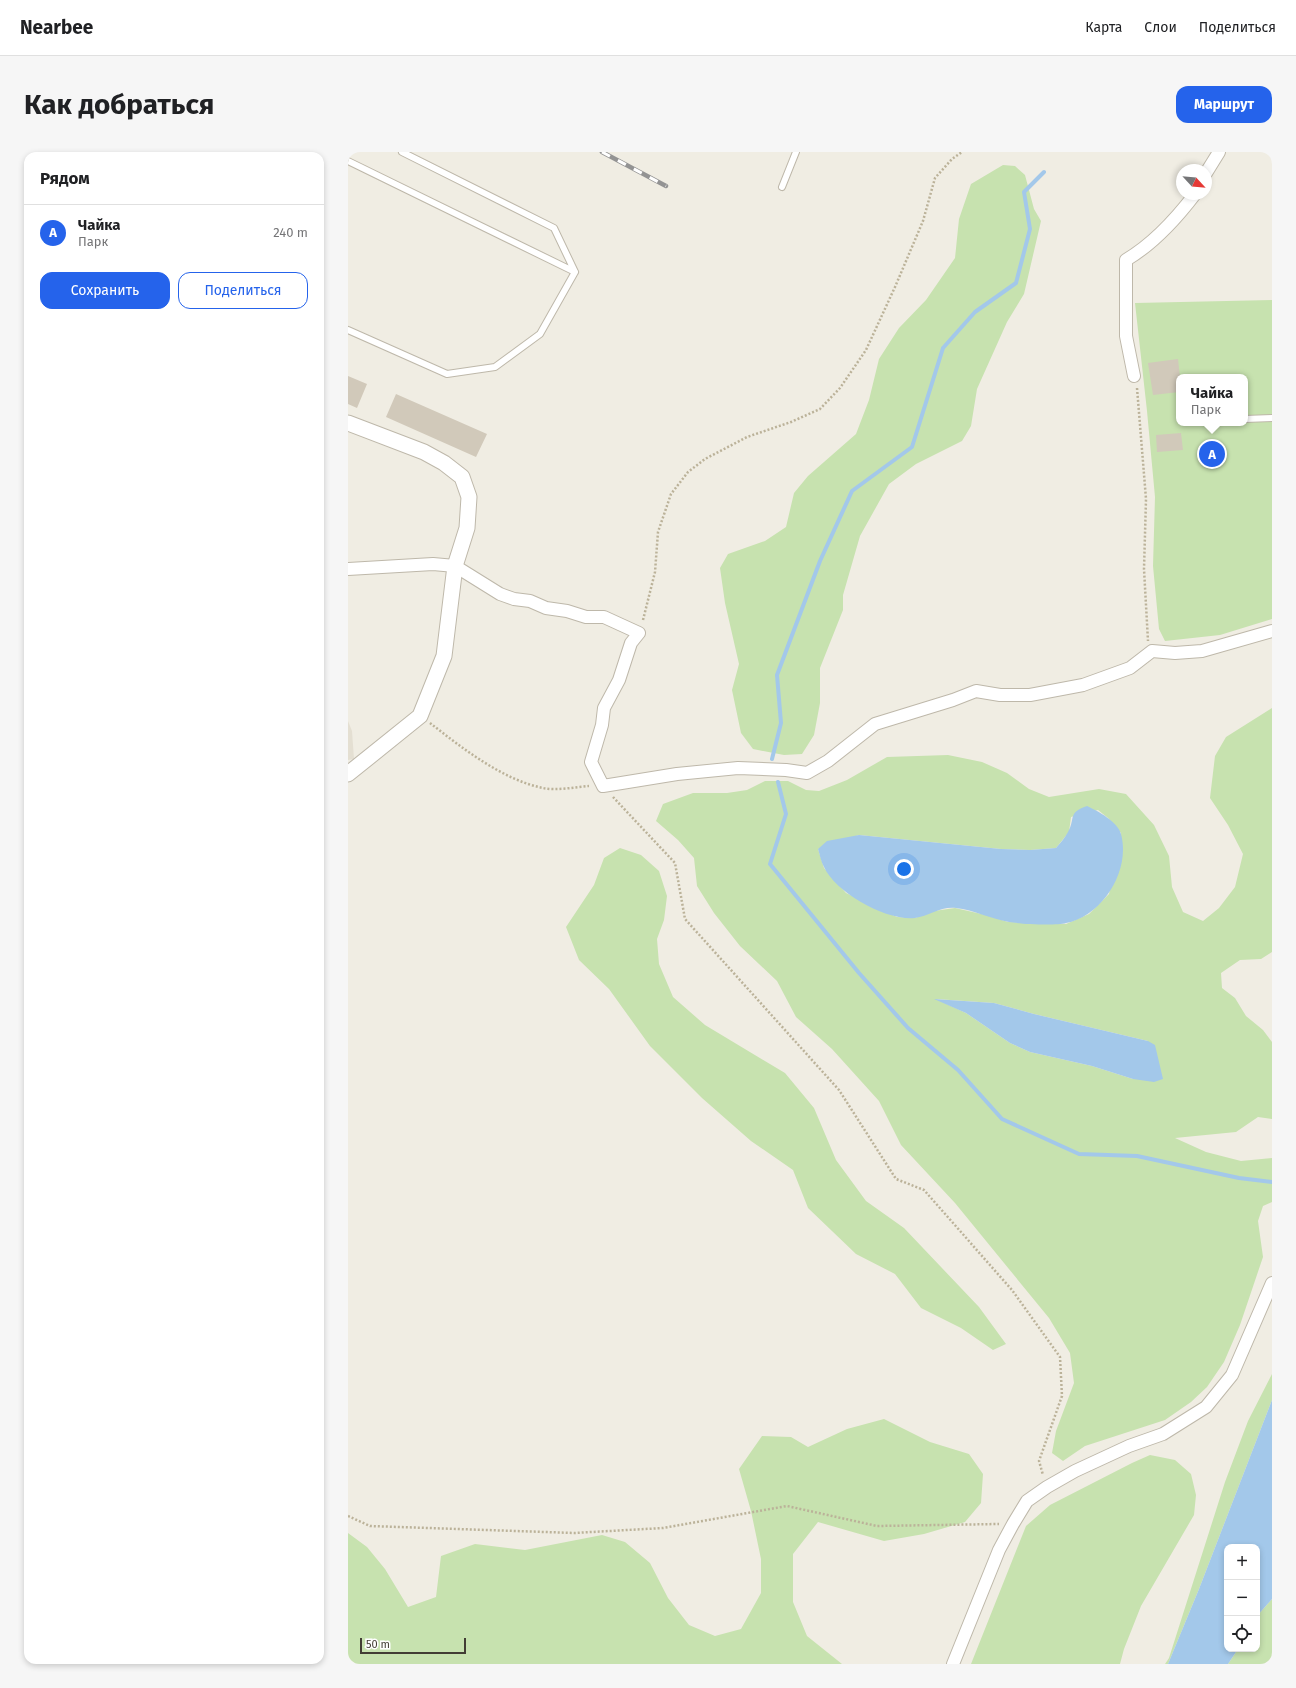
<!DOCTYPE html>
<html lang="ru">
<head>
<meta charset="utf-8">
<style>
  :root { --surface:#fff; --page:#f6f6f6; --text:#202124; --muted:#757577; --line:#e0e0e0; --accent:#2563eb }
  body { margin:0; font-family:"Fira Sans",sans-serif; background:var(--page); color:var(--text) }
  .controls { position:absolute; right:12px; bottom:12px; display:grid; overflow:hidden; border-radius:8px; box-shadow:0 2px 6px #0003 }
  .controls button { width:36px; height:36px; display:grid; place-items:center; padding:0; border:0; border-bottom:1px solid var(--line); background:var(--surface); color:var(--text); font:20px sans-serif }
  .compass { position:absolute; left:828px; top:12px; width:36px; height:36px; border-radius:50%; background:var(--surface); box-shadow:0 2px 6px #0003; rotate:116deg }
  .scale { position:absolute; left:12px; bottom:10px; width:106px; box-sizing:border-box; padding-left:4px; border:2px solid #423d34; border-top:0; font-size:11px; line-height:14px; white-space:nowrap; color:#423d34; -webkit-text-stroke:3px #fff; paint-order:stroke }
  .you { position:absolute; left:556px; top:717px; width:14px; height:14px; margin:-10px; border:3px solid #fff; border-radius:50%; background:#1a73e8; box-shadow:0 0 0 6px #1a73e833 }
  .badge { display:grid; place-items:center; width:26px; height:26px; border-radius:50%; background:var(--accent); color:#fff; font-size:13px; font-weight:700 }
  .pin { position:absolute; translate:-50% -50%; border:2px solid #fff; box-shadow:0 1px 4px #0006 }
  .popup { position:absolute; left:828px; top:222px; width:72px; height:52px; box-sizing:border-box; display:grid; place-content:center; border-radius:8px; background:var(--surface); filter:drop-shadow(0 1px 3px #0005); font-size:13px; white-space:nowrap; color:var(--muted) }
  .popup b { font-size:15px; color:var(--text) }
  .popup::after { content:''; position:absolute; left:50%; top:100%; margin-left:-8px; border:8px solid transparent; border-top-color:var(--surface) }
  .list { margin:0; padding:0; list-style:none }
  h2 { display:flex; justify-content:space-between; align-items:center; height:52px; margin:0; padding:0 16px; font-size:17px }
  h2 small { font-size:13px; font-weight:400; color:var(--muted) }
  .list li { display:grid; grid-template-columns:26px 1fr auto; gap:12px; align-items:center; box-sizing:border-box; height:56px; padding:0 16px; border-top:1px solid var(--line) }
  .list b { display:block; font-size:15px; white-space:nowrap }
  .list p { margin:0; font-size:13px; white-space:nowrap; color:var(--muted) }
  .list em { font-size:13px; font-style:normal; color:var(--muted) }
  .actions { display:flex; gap:8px; padding:12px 16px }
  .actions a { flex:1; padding:9px 0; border:1px solid var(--accent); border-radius:12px; text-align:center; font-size:14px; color:var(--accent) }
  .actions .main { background:var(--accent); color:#fff }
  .icon { flex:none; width:22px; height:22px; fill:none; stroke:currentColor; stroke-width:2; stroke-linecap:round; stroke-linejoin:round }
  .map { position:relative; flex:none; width:924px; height:1512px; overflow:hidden; border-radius:12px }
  header { display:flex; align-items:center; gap:24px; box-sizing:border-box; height:56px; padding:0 20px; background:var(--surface); border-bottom:1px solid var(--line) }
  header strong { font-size:19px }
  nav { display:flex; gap:22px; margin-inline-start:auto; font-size:14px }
  .intro { display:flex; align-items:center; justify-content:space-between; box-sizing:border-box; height:96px; padding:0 24px }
  h1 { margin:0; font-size:28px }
  .button { padding:10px 18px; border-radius:12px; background:var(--accent); color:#fff; font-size:14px; font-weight:700 }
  main { display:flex; gap:24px; padding:0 24px }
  aside { flex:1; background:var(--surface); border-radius:12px; box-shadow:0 2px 6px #0003 }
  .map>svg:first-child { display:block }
</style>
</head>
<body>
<header>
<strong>Nearbee</strong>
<nav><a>Карта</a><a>Слои</a><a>Поделиться</a></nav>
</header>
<div class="intro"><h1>Как добраться</h1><a class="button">Маршрут</a></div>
<main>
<aside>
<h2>Рядом<small></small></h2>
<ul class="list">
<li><span class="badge">A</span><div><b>Чайка</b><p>Парк</p></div><em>240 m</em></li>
</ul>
<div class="actions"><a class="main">Сохранить</a><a>Поделиться</a></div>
</aside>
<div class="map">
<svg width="924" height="1512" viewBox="0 0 924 1512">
  <rect width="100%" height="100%" fill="#f0ede3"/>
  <!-- residential -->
  <path fill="#e4dfd2" d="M 0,569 L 4,579 L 6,607 L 0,608 Z"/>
  <!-- green -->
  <path fill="#c7e2af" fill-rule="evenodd" d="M 655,13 L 667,14 L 677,23 L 686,57 L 693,69 L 676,142 L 659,170 L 629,237 L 623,274 L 614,289 L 568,312 L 541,332 L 512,384 L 495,443 L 495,458 L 472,516 L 472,551 L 466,583 L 454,602 L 436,603 L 405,597 L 393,581 L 384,538 L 391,512 L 377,451 L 372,416 L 380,402 L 417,389 L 438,375 L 446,341 L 460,324 L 508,282 L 521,248 L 531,207 L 551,176 L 578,148 L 607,106 L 611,67 L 623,32 Z
    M 924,148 L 924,467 L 872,483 L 817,489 L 811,477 L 805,414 L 807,345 L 799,259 L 787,151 ZM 831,225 L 897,225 L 897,271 L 831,271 Z
    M 924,556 L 924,800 L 913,807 L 892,808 L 873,821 L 874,836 L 887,846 L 898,864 L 915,878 L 924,890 L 924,967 L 910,965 L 888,980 L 827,986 L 858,1000 L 893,1009 L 924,1006 L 924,1050 L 915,1054 L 910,1069 L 915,1105 L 892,1173 L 876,1210 L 859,1235 L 843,1250 L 817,1268 L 737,1294 L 715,1309 L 704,1301 L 708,1279 L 726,1231 L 722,1201 L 701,1166 L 607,1051 L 553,993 L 531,949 L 484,897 L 448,865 L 429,829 L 392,794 L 366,761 L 349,734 L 346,706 L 330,688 L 308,669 L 315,652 L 345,641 L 379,641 L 399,638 L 417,629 L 440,629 L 458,638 L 471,639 L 499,628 L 539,605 L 600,603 L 634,610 L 659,621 L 681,637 L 701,645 L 751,637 L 778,642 L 806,673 L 821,704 L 824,735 L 835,760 L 855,769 L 871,756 L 887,735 L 895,702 L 880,673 L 862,646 L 867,604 L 878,585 ZM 750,658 L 760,666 L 773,681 L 761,742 L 741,762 L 718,772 L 660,770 L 638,763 L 607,756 L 586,759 L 567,766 L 549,765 L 498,741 L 476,716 L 470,697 L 511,683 L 653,697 L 682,698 L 708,696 L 721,680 L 723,665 ZM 588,847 L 646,851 L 686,862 L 800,889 L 785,927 L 744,914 L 682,900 L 662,891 L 618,861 Z
    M 272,696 L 293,703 L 311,719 L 319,744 L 316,768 L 309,787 L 311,812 L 325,845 L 357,873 L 437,921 L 466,956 L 488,1008 L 518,1049 L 556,1076 L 631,1155 L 658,1192 L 645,1198 L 613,1176 L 573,1156 L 547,1122 L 508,1102 L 460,1056 L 445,1018 L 403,989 L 354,946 L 302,894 L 261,837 L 231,808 L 218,775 L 246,733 L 256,706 Z
    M 924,1222 L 924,1248 L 851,1437 L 820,1512 L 817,1512 L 821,1506 L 877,1330 L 900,1269 Z
    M 536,1267 L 582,1290 L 621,1302 L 635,1322 L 633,1351 L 617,1370 L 576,1382 L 536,1389 L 470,1370 L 445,1402 L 445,1450 L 459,1484 L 494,1512 L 0,1512 L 0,1381 L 19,1395 L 37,1417 L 60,1455 L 88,1445 L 93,1404 L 127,1392 L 177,1398 L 254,1383 L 277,1390 L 302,1411 L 320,1446 L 341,1473 L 367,1484 L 393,1477 L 413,1441 L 413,1407 L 403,1359 L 391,1317 L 414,1284 L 443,1285 L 460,1295 L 499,1277 Z
    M 802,1303 L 827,1308 L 843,1322 L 848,1343 L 846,1363 L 793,1454 L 776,1497 L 772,1512 L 623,1512 L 678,1374 L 702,1353 L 784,1311 Z
    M 924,1447 L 924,1512 L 880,1512 L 890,1497 L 909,1497 L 909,1464 Z"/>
  <!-- water -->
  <path fill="#a3c8ea" d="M 739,654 C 750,659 770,670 773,682 C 783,719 754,764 718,771 C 707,774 673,772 661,770 C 643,767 626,758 608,756 C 593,754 581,764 567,766 C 538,769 488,741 476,715 C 473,710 472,703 470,697 L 479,689 L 511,683 L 653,697 L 682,698 L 708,696 C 712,691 717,686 720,680 C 728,666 719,661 739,654 Z
    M 586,847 L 646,851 L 686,862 L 800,889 L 807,893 L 815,927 L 806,930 L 785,927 L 744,914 L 682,900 L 662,891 L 618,861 Z
    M 924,1248 L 924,1447 L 909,1464 L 909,1395 L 879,1395 L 879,1497 L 890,1497 L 880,1512 L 820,1512 L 851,1437 Z"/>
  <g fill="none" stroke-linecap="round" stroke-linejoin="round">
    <!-- stream -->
    <path stroke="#a3c8ea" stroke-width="4" d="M 424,607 L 433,571 L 429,523 L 472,409 L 504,339 L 564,295 L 595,196 L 627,160 L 668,131 L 682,77 L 676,40 L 696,20
      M 430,630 L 438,662 L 422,712 L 511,821 L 560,876 L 610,918 L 654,967 L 731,1002 L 789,1004 L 891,1026 L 924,1030"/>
  </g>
  <!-- building -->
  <path fill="#d1c9ba" d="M 830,207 L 832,225 L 831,225 L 831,240 L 805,243 L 800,211 Z
    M 0,224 L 19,232 L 9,256 L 0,252 Z
    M 48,242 L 139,282 L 128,305 L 38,265 Z
    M 833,281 L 835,298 L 809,300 L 808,283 Z"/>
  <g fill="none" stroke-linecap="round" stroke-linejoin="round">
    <!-- service casing -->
    <g stroke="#beb8aa" stroke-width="8">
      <path id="service" d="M 54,0 L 206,76 L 227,120
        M 0,9 L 227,120 L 192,182 L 147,215 L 99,222 L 0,178
        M 434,35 L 448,0
        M 897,267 L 924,266"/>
    </g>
    <!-- minor casing -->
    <g stroke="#beb8aa" stroke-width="14">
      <path id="minor" d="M 858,21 L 871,0
        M 786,224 L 778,184 L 778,108 C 805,92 828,67 847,42
        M 0,417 L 85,412 L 107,414 L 152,442 L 166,447 L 182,449 L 198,456 L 219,459 L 238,465 L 256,465 L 291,481 L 283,491 L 271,528 L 256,556 L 254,573 L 243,610 L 255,634 L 329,622 L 390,616 L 438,618 L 459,621 L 480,609 L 527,572 L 605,548 L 628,539 L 652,543 L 682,543 L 735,533 L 782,516 L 804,499 L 827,501 L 854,499 L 924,479
        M 605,1512 L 651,1398 L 665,1372 L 679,1349 L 699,1335 L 727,1319 L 781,1294 L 815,1282 L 858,1255 L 884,1223 L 924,1131"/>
    </g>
    <!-- tertiary casing -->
    <g stroke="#beb8aa" stroke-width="17">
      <path id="tertiary" d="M 0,271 L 76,300 L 96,311 L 114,325 L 121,345 L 119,376 L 107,414 L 96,504 L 72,564 L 0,622"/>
    </g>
    <!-- path -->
    <path stroke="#bbb299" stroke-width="2.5" stroke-dasharray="2 2" stroke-linecap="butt" d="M 789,236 L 798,347 L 796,417 L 800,489
      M 295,468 L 307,420 L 310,380 L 323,342 L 340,320 L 357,307 L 399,285 L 443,270 L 472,257 L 492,236 L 518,198 L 547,135 L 575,69 L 587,26 L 604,7 L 614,0
      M 82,571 C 114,596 155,628 195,636 C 209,639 227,635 241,634
      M 265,645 L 327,711 L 337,767 L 491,938 L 548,1027 L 576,1038 L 664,1138 L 712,1205 L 714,1244 L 691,1309 L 695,1323
      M 0,1364 L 22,1374 L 226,1381 L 315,1376 L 439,1354 L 529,1374 L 651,1372"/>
    <!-- service -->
    <use href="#service" stroke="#fff" stroke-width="6"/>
    <!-- minor -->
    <use href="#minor" stroke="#fff" stroke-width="12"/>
    <!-- tertiary -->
    <use href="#tertiary" stroke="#fff" stroke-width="15"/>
    <!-- rail casing -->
    <g stroke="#939393" stroke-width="4.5">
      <path id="rail" d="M 254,0 L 318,34"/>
    </g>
    <!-- rail -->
    <use href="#rail" stroke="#fff" stroke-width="3" stroke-dasharray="9" stroke-linecap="butt"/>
  </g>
</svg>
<div class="controls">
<button>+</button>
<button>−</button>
<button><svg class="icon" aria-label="locate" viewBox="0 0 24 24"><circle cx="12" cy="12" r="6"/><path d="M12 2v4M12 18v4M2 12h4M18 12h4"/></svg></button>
</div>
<svg class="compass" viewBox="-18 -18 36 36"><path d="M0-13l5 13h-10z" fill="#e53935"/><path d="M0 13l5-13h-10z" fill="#757577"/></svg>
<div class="scale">50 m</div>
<div class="you"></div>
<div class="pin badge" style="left:864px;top:302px">A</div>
<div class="popup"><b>Чайка</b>Парк</div>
</div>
</main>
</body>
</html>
